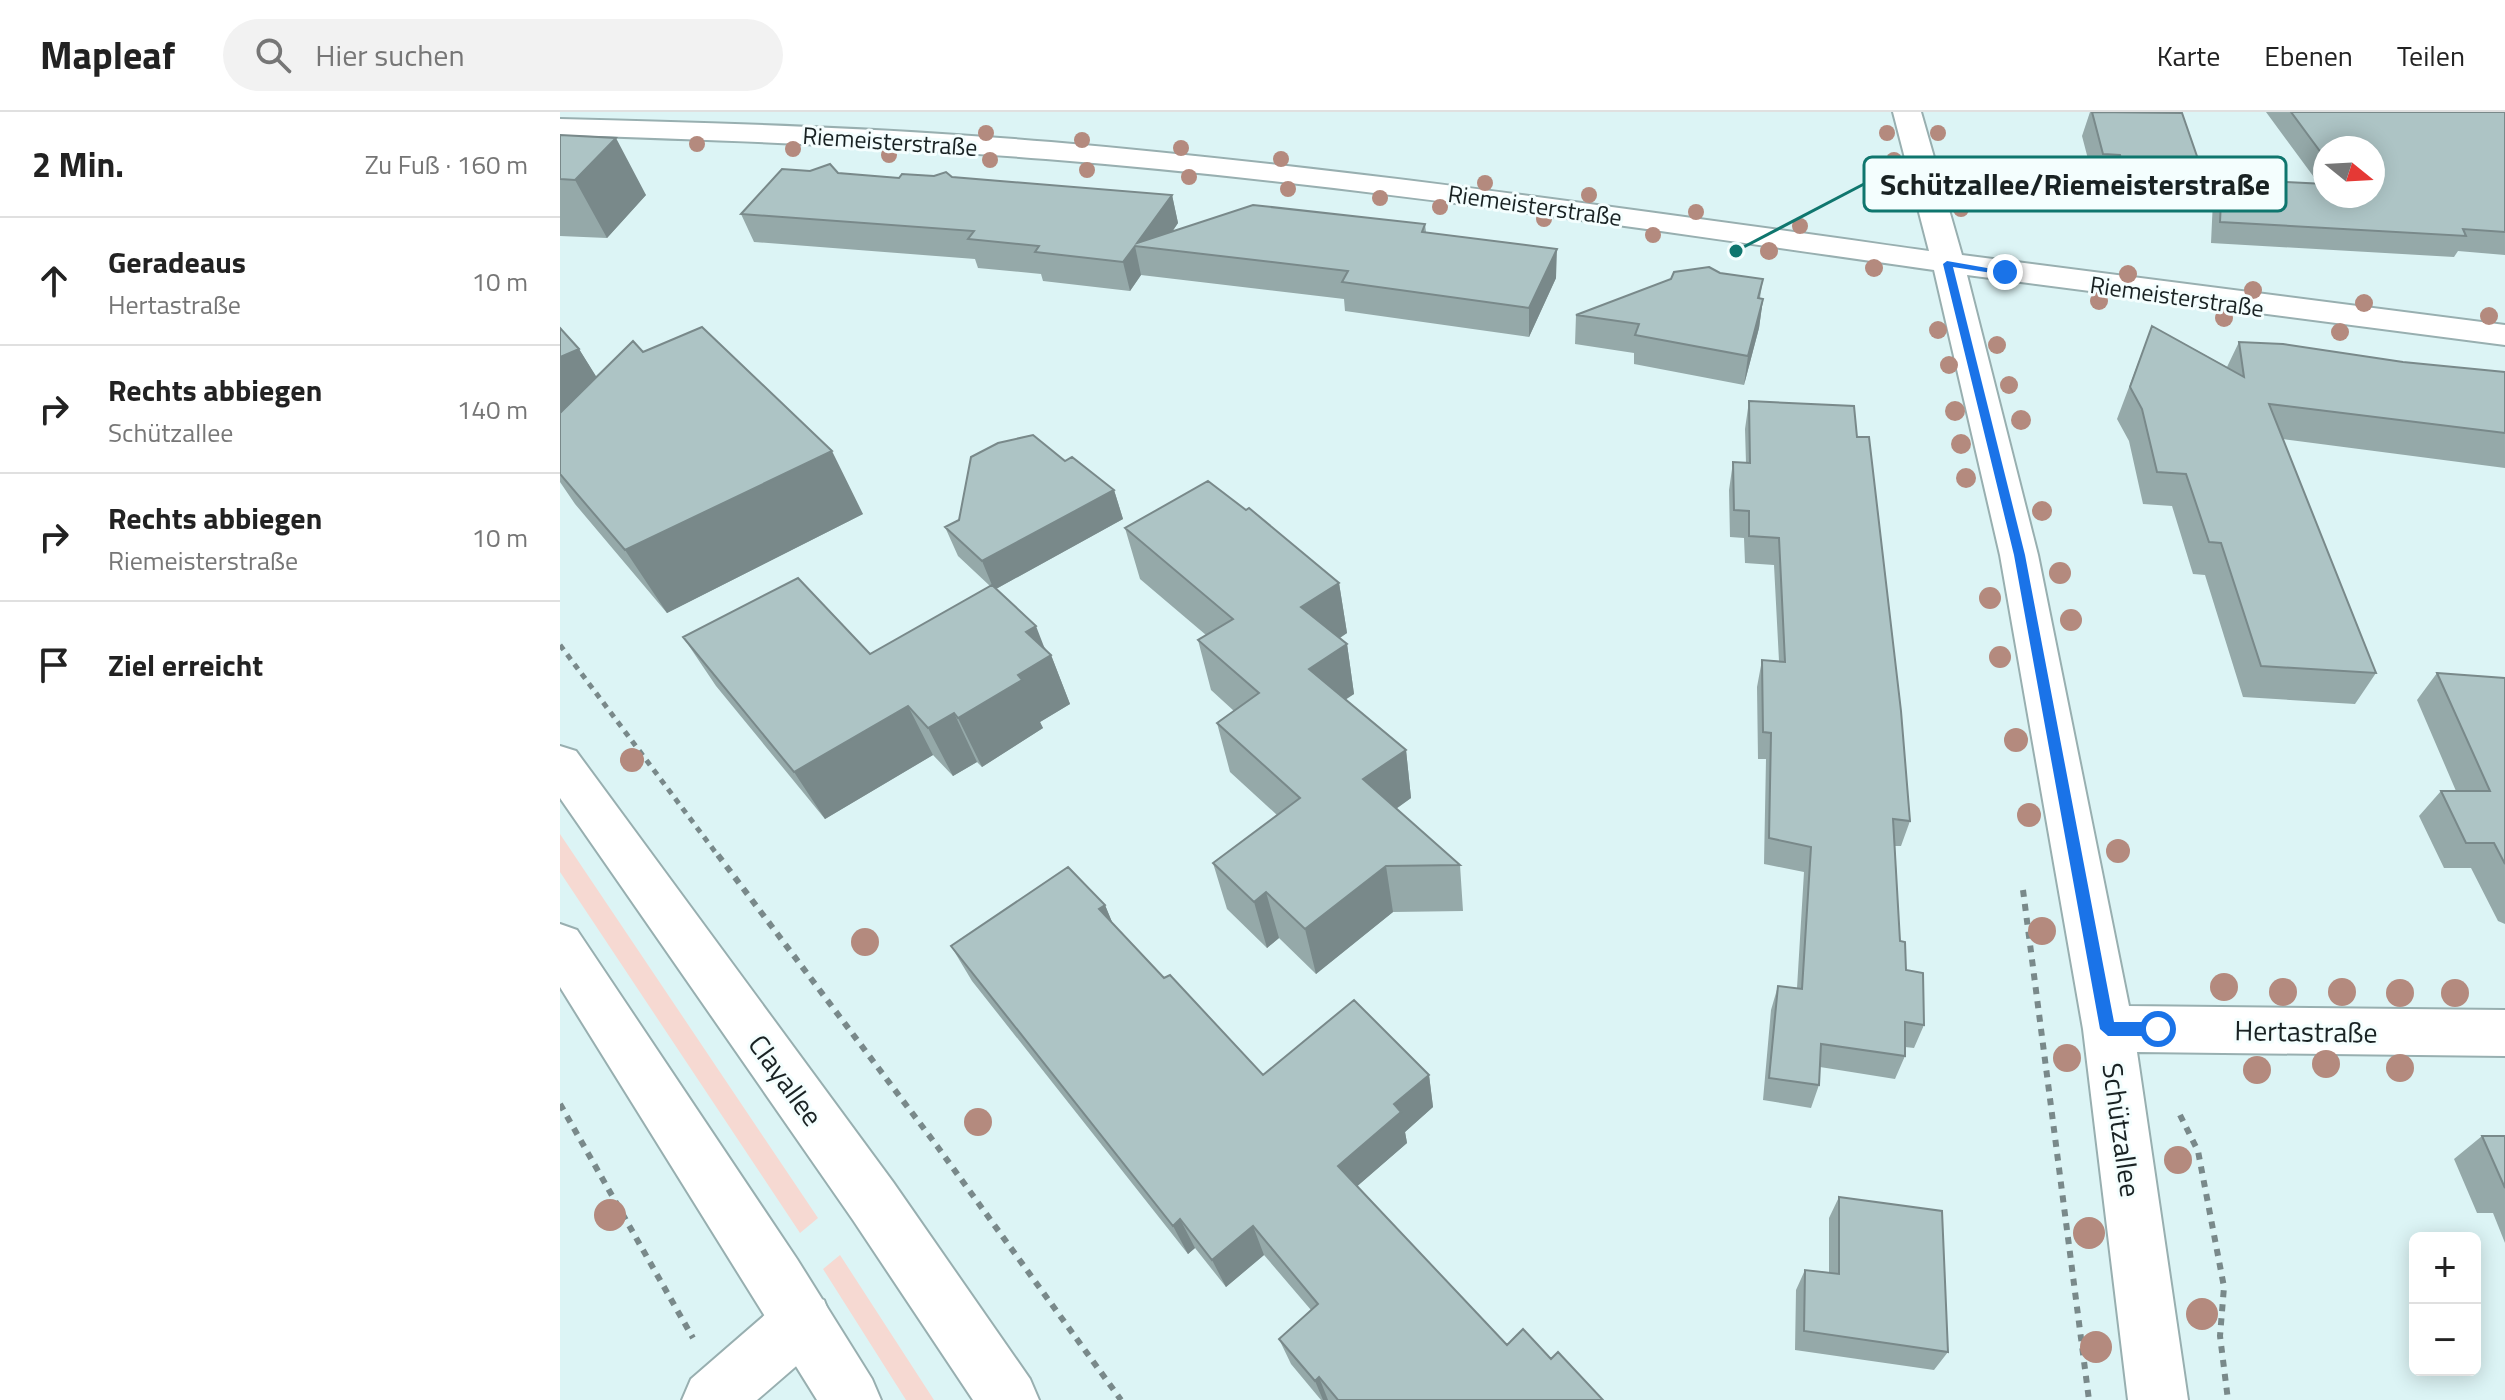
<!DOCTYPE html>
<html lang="de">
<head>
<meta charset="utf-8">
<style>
  :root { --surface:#fff; --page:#f2f2f2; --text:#222; --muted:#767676; --line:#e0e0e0 }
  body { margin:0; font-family:"Titillium Web",sans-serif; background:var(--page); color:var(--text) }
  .controls { position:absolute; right:24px; bottom:24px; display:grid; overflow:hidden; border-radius:12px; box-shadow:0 4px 20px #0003 }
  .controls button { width:72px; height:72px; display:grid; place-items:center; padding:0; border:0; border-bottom:2px solid var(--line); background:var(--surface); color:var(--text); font:40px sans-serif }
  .compass { position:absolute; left:1753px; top:24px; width:72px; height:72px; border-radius:50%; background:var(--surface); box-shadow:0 4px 20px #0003; rotate:108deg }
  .stop { position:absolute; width:24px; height:24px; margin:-18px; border:6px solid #1a73e8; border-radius:50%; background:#fff }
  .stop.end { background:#1a73e8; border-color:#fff; box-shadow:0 2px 8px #0008 }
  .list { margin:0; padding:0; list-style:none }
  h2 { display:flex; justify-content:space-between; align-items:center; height:104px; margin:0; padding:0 32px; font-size:34px }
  h2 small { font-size:26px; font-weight:400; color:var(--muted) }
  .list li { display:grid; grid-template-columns:52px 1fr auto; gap:24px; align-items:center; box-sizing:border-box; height:128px; padding:0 32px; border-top:2px solid var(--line) }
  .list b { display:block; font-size:30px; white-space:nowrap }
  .list p { margin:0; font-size:26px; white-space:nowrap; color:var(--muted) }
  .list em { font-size:26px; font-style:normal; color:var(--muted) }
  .icon { flex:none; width:44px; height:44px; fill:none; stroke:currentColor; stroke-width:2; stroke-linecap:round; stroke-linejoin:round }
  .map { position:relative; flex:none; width:1945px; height:1288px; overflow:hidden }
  header { display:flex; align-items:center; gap:48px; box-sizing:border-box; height:112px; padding:0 40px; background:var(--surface); border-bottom:2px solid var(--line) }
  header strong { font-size:38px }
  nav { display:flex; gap:44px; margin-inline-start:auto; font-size:28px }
  .search { width:560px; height:72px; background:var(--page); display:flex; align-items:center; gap:20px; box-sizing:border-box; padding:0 28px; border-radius:44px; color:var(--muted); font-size:30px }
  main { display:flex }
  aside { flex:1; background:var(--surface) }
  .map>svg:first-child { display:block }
</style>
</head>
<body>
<header>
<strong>Mapleaf</strong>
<div class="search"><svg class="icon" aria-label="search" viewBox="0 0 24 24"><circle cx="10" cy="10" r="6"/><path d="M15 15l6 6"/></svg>Hier suchen</div>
<nav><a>Karte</a><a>Ebenen</a><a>Teilen</a></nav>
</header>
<main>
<aside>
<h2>2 Min.<small>Zu Fuß · 160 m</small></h2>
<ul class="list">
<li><svg class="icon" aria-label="ahead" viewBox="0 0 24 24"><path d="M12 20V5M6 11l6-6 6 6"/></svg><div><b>Geradeaus</b><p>Hertastraße</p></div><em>10 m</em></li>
<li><svg class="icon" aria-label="right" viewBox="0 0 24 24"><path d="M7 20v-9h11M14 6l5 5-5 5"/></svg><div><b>Rechts abbiegen</b><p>Schützallee</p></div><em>140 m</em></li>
<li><svg class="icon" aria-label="right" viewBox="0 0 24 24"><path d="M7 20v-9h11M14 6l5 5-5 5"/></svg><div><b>Rechts abbiegen</b><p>Riemeisterstraße</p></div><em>10 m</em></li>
<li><svg class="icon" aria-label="arrive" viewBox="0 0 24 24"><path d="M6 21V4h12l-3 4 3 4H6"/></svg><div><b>Ziel erreicht</b></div></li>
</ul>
</aside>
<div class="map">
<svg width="1945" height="1288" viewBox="0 0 1945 1288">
  <rect width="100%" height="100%" fill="#dcf4f5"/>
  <!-- green -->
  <path fill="#f6d9d2" d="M 0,722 L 258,1106 L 240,1121 L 0,760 Z
    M 280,1143 L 374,1288 L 346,1288 L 263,1157 Z"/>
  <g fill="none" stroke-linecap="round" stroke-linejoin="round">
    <!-- minor casing -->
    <g stroke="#98afb0" stroke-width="4">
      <path id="minor" d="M 1333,0 L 1361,0 L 1402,143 L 1945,213 L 1945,233 L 1407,163 L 1478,443 L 1569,894 L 1945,898 L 1945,944 L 1577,940 L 1628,1288 L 1568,1288 L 1523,917 L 1440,443 L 1374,158 C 1079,116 783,71 486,47 C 324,34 162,28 0,23 L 0,7 C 164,11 327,16 491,30 C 785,56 1077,98 1369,139 Z
        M 243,1180 L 264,1188 L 272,1209 L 264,1230 L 197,1288 L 122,1288 L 131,1267 L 222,1188 Z"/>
    </g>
    <!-- secondary casing -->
    <g stroke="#98afb0" stroke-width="4">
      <path id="secondary" d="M 0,634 L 16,639 L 333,1070 L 470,1267 L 479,1288 L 413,1288 L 293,1108 L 0,686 Z
        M 0,812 L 17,818 L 237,1147 L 312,1267 L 321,1288 L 257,1288 L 0,875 Z"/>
    </g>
    <!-- path-far1 -->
    <path stroke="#79898a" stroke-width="5" stroke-dasharray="6 6" stroke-linecap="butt" d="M 0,533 L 159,745"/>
    <!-- path -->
    <path stroke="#79898a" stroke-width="6" stroke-dasharray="7 7" stroke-linecap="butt" d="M 158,743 L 377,1034 L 561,1288
      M 1463,778 L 1529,1288
      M 0,992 L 133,1226
      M 1620,1003 L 1638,1039 L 1664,1175 L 1660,1224 L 1668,1288"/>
    <!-- minor -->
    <use href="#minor" fill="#fff" fill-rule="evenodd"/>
    <!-- secondary -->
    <use href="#secondary" fill="#fff" fill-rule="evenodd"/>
  </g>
  <!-- trees -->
  <g fill="#b48a7e">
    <circle cx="426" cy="21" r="8"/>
    <circle cx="1327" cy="21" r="8"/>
    <circle cx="1378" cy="21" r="8"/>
    <circle cx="522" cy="28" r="8"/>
    <circle cx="137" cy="32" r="8"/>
    <circle cx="621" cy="36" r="8"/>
    <circle cx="233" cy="37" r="8"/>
    <circle cx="329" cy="43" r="8"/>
    <circle cx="721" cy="47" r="8"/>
    <circle cx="430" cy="48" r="8"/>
    <circle cx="1334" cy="48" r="8"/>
    <circle cx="527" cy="58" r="8"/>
    <circle cx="629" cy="65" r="8"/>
    <circle cx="925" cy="71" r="8"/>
    <circle cx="728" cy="77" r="8"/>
    <circle cx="1029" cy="83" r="8"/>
    <circle cx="820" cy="86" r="8"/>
    <circle cx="880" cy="95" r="8"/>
    <circle cx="1401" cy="97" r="8"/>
    <circle cx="1136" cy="100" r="8"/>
    <circle cx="984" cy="107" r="8"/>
    <circle cx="1240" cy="114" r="8"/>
    <circle cx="1093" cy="123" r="8"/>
    <circle cx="1209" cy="139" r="9"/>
    <circle cx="1314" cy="156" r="9"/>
    <circle cx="1568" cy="162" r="9"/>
    <circle cx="1693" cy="178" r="9"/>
    <circle cx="1539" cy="189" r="9"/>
    <circle cx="1804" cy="191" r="9"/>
    <circle cx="1929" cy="204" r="9"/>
    <circle cx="1664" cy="206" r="9"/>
    <circle cx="1378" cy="218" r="9"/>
    <circle cx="1780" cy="220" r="9"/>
    <circle cx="1437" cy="233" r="9"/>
    <circle cx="1389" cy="253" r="9"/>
    <circle cx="1449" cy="273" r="9"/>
    <circle cx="1395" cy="299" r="10"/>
    <circle cx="1461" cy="308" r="10"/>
    <circle cx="1401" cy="332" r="10"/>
    <circle cx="1406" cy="366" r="10"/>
    <circle cx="1482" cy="399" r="10"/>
    <circle cx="1500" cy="461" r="11"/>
    <circle cx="1430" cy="486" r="11"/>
    <circle cx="1511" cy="508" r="11"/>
    <circle cx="1440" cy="545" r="11"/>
    <circle cx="1456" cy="628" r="12"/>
    <circle cx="72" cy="648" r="12"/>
    <circle cx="1469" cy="703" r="12"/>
    <circle cx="1558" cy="739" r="12"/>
    <circle cx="1482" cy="819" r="14"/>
    <circle cx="305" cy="830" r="14"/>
    <circle cx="1664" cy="875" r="14"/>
    <circle cx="1723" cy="880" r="14"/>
    <circle cx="1782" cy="880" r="14"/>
    <circle cx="1840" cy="881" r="14"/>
    <circle cx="1895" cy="881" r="14"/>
    <circle cx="1507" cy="946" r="14"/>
    <circle cx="1766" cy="952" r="14"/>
    <circle cx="1840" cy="956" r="14"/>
    <circle cx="1697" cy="958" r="14"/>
    <circle cx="418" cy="1010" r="14"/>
    <circle cx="1618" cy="1048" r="14"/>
    <circle cx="50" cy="1103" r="16"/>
    <circle cx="1529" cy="1121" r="16"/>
    <circle cx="1642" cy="1202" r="16"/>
    <circle cx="1536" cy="1235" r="16"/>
  </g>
  <!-- wall -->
  <path fill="#95a9a9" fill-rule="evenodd" d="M 1530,0 L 1601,0 L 1640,53 L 1629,81 L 1552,76 L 1550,71 L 1534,70 L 1522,24 Z
    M 1706,0 L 1945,0 L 1945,143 L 1898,139 L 1894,145 L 1651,131 L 1653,88 L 1662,67 L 1759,72 ZM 1765,36 L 1813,84 L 1765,84 Z
    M 0,23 L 86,83 L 47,126 L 0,124 Z
    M 278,61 L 339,66 L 392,65 L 612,83 L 618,111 L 612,120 L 865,112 L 866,120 L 996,166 L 969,225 L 785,199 L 784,187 L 581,163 L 570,179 L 483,169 L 481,162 L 418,156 L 415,147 L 194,130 L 181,102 Z
    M 1160,161 L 1203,167 L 1200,186 L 1203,187 L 1199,216 L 1184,273 L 1074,252 L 1074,241 L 1015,232 L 1016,203 Z
    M 1592,214 L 1667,255 L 1679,230 L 1843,250 L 1945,260 L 1945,356 L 1723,327 L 1816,561 L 1795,592 L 1683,585 L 1645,463 L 1633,462 L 1612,394 L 1583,392 L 1569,329 L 1557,307 Z
    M 0,216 L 19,237 L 36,265 L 83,240 L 303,402 L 107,501 L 15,392 L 0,370 Z
    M 1189,289 L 1297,325 L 1350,709 L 1341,734 L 1335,734 L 1340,829 L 1346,858 L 1364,913 L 1354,936 L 1345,935 L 1345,944 L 1335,967 L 1260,955 L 1259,973 L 1251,996 L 1203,988 L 1211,898 L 1218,874 L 1237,876 L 1244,760 L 1204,752 L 1206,647 L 1198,647 L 1197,575 L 1202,548 L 1219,549 L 1214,453 L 1185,451 L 1184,426 L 1170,425 L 1169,378 L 1173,350 L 1186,351 L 1185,317 Z
    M 505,349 L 554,378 L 563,407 L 436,477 L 491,543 L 510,592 L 480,610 L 483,616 L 422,655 L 417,650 L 393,664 L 373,643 L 265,707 L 156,574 L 123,525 L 310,542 L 430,474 L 398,444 L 385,415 Z
    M 565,416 L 779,471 L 787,521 L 780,526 L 787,532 L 794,582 L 785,587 L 846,638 L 851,686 L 836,697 L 900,753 L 903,799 L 833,800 L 756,862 L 719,826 L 707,836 L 667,797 L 653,751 L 717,703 L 670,660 L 657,611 L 674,599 L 651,578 L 638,528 L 646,523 L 580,467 Z
    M 1877,561 L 1945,566 L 1945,812 L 1938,809 L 1911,756 L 1884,756 L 1859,704 L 1881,679 L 1896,679 L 1857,588 Z
    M 545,793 L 553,813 L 604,866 L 703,963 L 869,963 L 873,995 L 845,1020 L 847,1031 L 797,1074 L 947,1233 L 991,1247 L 1043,1288 L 761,1288 L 731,1252 L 719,1227 L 751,1198 L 704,1143 L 666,1175 L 635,1136 L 628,1142 L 412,869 L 391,834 Z
    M 1922,1024 L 1945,1024 L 1945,1131 L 1933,1101 L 1917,1101 L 1894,1047 Z
    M 1279,1085 L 1388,1240 L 1374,1258 L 1235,1238 L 1236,1178 L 1245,1158 L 1269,1161 L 1269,1106 Z"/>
  <!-- shaded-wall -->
  <path fill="#79898a" d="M 56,26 L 86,83 L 47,126 L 15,68 Z
    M 612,83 L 618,111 L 600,137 L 577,131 Z
    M 575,134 L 581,163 L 570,179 L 563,150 Z
    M 997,137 L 996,166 L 969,225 L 969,196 Z
    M 1203,187 L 1199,216 L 1184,273 L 1188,244 Z
    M 19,237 L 56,296 L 0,321 L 0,245 Z
    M 272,339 L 303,402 L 107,501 L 65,438 Z
    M 554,378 L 563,407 L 434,478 L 422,449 Z
    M 779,471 L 787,521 L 750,545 L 741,495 Z
    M 476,514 L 488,545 L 491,543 L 510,592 L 480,610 L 483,616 L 422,655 L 398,606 L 458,563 L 466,520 Z
    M 787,532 L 794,582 L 758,606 L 749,557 Z
    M 348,594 L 373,643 L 265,707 L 234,660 Z
    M 394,601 L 417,650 L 393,664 L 368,616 Z
    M 846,638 L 851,686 L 810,715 L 803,667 Z
    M 826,754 L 833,800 L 756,862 L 745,817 Z
    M 706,780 L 719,826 L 707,836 L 694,790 Z
    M 545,793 L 560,829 L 539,797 Z
    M 869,963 L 873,995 L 845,1020 L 847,1031 L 786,1084 L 778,1054 L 834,992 Z
    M 620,1107 L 635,1136 L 628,1142 L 613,1114 Z
    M 693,1114 L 704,1143 L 666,1175 L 652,1148 Z
    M 759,1265 L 768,1288 L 763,1288 L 755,1269 Z"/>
  <!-- building -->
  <path fill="#adc4c5" stroke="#79898a" stroke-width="2" d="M 1532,0 L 1622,1 L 1640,53 L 1561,47 L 1560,43 L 1543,42 Z
    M 1731,0 L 1945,0 L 1945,120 L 1903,117 L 1906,124 L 1660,110 L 1662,67 L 1765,72 L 1765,84 L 1813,84 L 1813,36 L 1765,36 L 1765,46 Z
    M 0,23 L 56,26 L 15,68 L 0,67 Z
    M 270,52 L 278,61 L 339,66 L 342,62 L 374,64 L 386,60 L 392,65 L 612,83 L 577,131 L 693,93 L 865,112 L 862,120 L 997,137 L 969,196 L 782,170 L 788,159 L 575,134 L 563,150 L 475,140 L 479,134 L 408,127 L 414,119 L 181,102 L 222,57 L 250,59 Z
    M 1149,155 L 1160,161 L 1203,167 L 1198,186 L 1203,187 L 1188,244 L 1075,223 L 1079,212 L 1016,203 L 1111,167 L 1114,160 Z
    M 1592,214 L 1684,265 L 1679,230 L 1723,232 L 1843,250 L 1945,260 L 1945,321 L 1709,292 L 1816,561 L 1701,554 L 1661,431 L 1649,430 L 1626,362 L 1597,360 L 1582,297 L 1570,275 Z
    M 142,215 L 272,339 L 65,438 L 0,362 L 0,301 L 73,229 L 83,240 Z
    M 0,216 L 19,237 L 0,245 Z
    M 1189,289 L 1294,294 L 1297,325 L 1309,325 L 1341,599 L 1350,709 L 1333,707 L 1340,829 L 1345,830 L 1346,858 L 1363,861 L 1364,913 L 1345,910 L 1345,944 L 1261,932 L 1259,973 L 1209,966 L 1218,874 L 1242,877 L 1251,735 L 1209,726 L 1211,621 L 1203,620 L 1202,548 L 1225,550 L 1219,426 L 1189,424 L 1189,399 L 1174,398 L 1173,350 L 1190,351 Z
    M 473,323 L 505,349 L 512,345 L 554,378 L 422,449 L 385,415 L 399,408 L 411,345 L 438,331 Z
    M 648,369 L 686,398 L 689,396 L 779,471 L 741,495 L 787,532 L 749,557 L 846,638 L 803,667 L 900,753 L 826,754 L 745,817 L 706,780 L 694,790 L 653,751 L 740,686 L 657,611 L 699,581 L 638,528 L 673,507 L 565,416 Z
    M 238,466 L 310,542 L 432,473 L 476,514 L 466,520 L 491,543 L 458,563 L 462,568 L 398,606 L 394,601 L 368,616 L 348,594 L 234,660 L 123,525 Z
    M 1877,561 L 1945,566 L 1945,752 L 1934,731 L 1906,731 L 1881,679 L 1930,679 Z
    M 508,755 L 545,793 L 539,797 L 604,866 L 610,863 L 703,963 L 794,888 L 869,963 L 834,992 L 841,1000 L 778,1054 L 947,1233 L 963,1217 L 991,1247 L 998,1240 L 1043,1288 L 778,1288 L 759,1265 L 755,1269 L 719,1227 L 758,1192 L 693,1114 L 652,1148 L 620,1107 L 613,1114 L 391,834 Z
    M 1922,1024 L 1945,1024 L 1945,1076 Z
    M 1279,1085 L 1382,1099 L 1388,1240 L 1244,1219 L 1245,1158 L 1279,1162 Z"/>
  <!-- route -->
  <path fill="#1a73e8" d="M 1387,149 L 1450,160 L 1445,163 L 1393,155 L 1465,443 L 1554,910 L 1598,910 L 1605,917 L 1598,924 L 1548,924 L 1540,917 L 1454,443 L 1383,152 Z"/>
  <g text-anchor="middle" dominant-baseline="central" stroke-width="6" stroke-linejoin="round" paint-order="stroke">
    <!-- far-street labels -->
    <g font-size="24" fill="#192223" stroke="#f4fefe">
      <text transform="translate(330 29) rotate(4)">Riemeisterstraße</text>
      <text transform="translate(975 93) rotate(8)">Riemeisterstraße</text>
      <text transform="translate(1617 184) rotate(8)">Riemeisterstraße</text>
    </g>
    <!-- street labels -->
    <g font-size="28" fill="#192223" stroke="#f4fefe">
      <text transform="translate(1746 919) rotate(1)">Hertastraße</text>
      <text transform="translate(226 968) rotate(54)">Clayallee</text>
      <text transform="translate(1562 1018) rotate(82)">Schützallee</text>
    </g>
  </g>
  <!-- callouts -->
  <path fill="none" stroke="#0f766e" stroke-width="3" d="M1176 139L1304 72"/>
  <circle fill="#0f766e" stroke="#f4fefe" stroke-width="3" cx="1176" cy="139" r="8"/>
  <rect fill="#f4fefe" stroke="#0f766e" stroke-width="3" x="1304" y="45" width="422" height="54" rx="8"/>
  <g font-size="30" text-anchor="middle" font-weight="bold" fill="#192223">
    <text x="1515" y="83">Schützallee/Riemeisterstraße</text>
  </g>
</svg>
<div class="controls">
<button>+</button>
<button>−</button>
</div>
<svg class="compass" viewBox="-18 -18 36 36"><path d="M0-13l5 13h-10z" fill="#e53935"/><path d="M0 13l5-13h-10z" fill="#767676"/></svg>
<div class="stop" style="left:1598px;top:917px"></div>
<div class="stop end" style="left:1445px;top:160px"></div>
</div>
</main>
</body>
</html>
